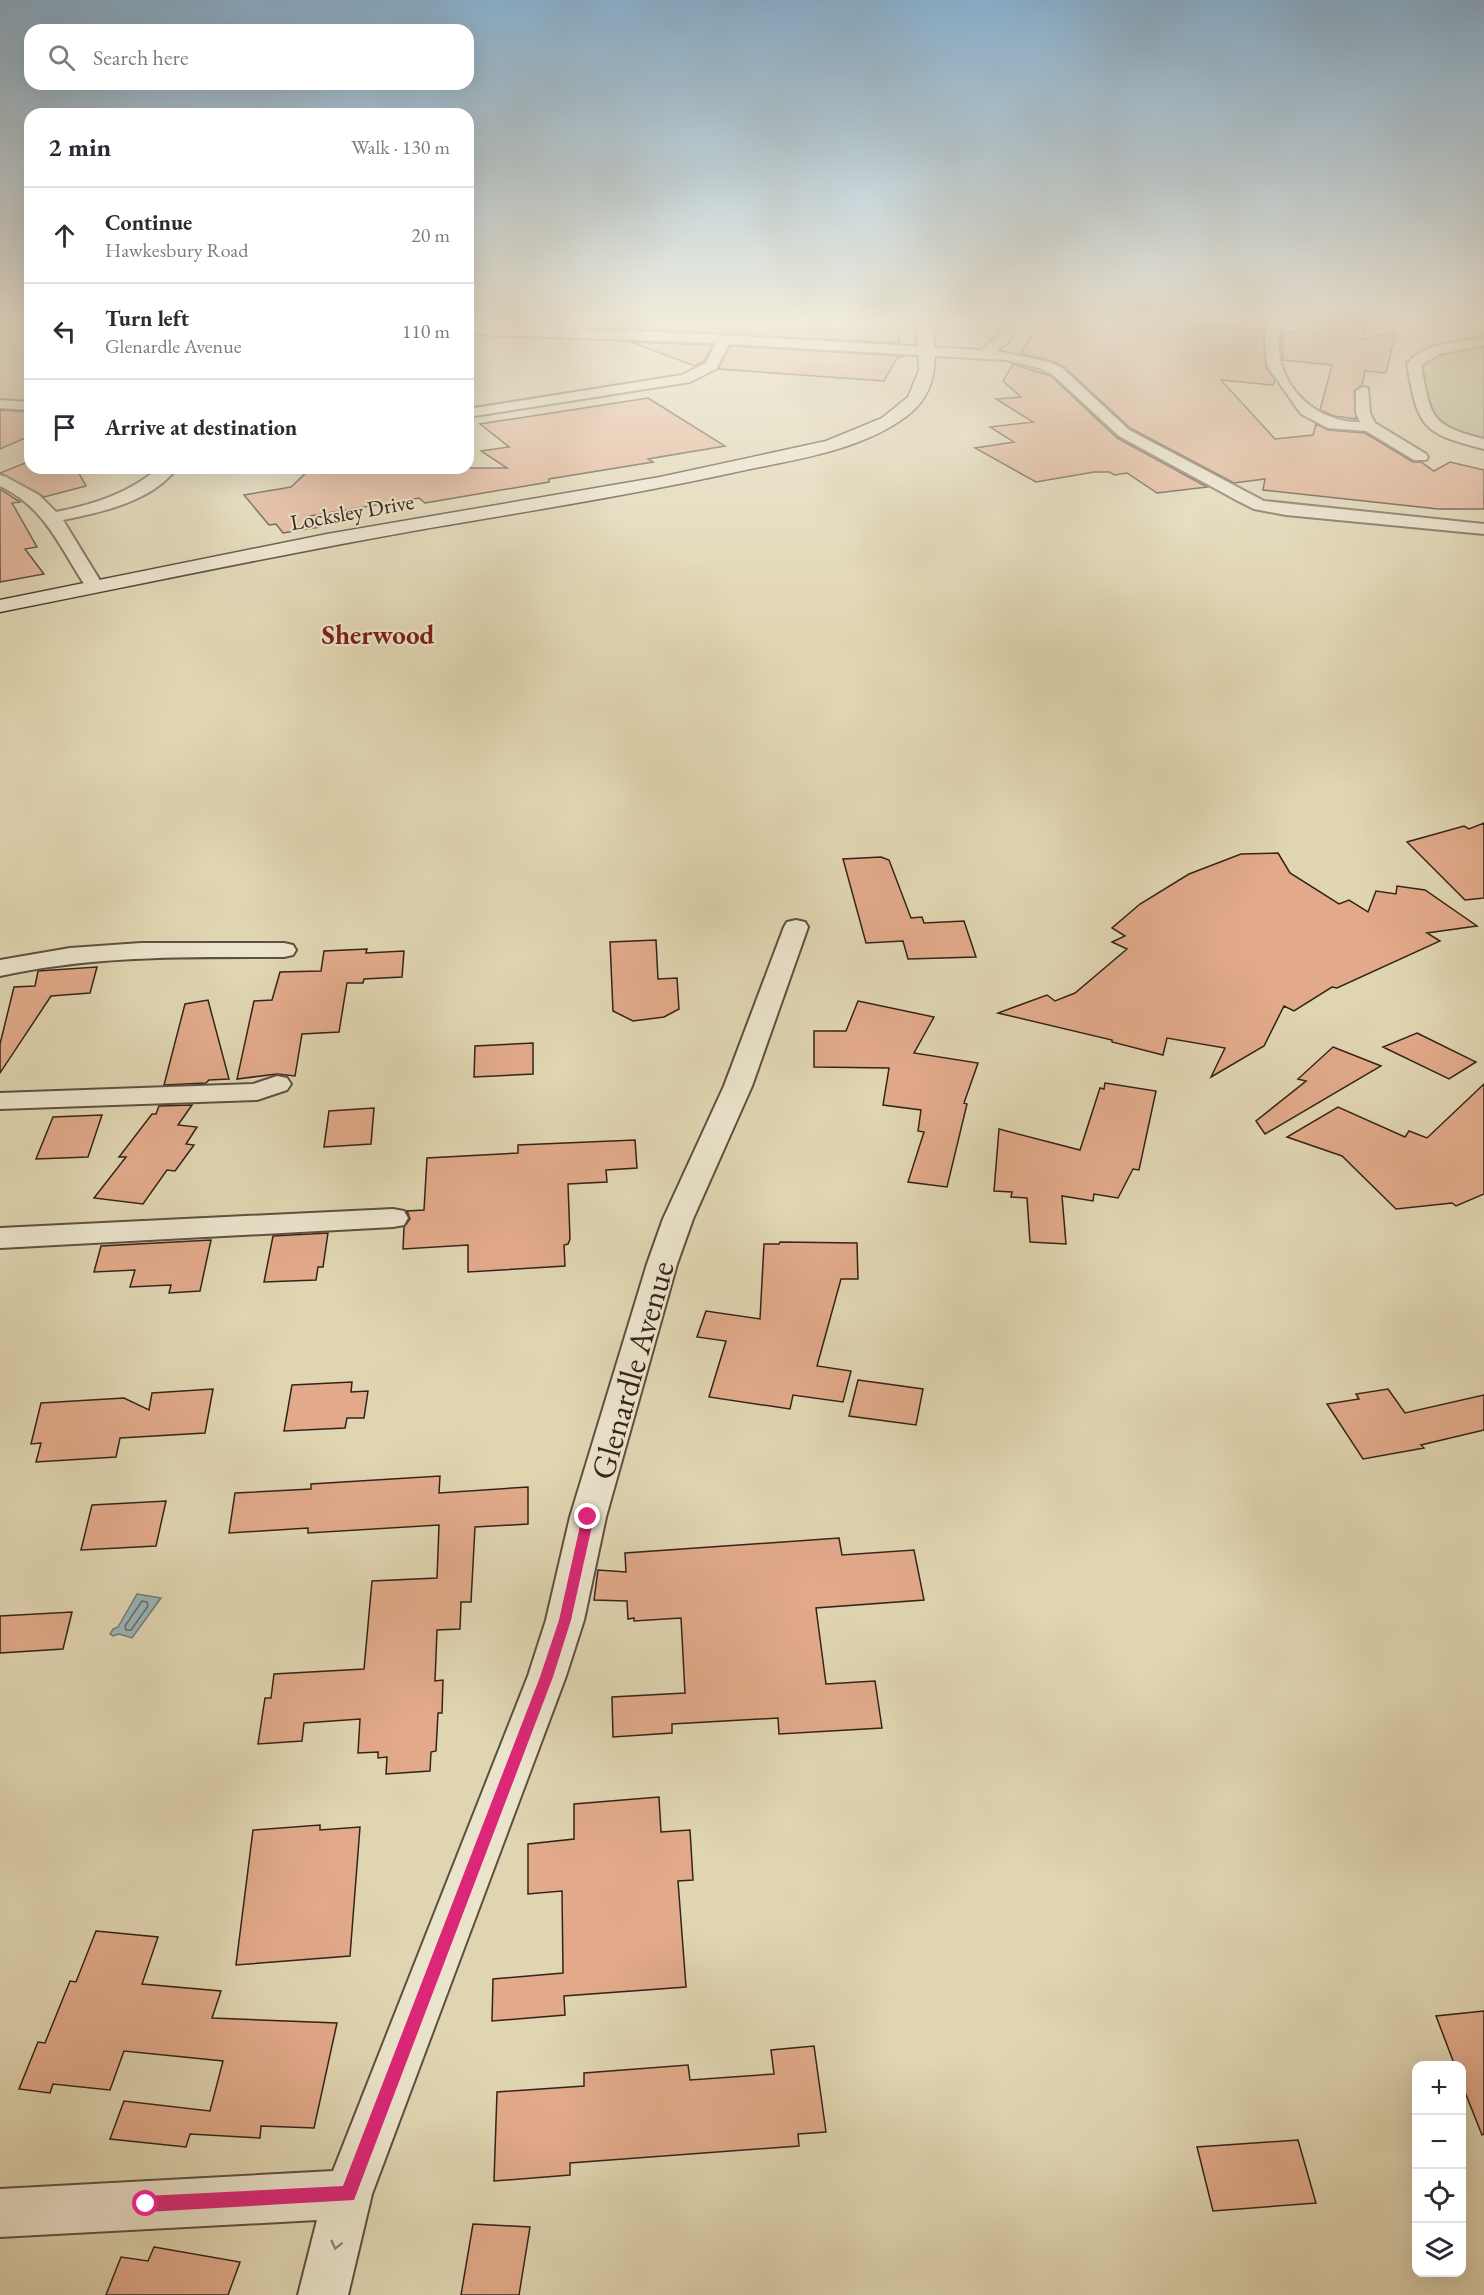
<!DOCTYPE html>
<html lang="en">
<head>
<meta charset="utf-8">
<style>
  :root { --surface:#fff; --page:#f2f2f3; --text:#2b2b33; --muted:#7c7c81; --line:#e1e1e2 }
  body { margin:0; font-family:"EB Garamond",serif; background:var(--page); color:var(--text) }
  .controls { position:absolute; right:18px; bottom:18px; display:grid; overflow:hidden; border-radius:12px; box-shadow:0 6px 24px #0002 }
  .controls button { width:54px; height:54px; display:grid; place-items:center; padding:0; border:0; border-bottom:2px solid var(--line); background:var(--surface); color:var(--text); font:30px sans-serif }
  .stop { position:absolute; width:18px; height:18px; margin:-14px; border:4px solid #db2777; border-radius:50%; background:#fff }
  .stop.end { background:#db2777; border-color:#fff; box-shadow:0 2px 6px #0008 }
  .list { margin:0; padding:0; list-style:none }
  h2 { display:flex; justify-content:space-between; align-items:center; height:78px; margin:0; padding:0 24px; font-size:26px }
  h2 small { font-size:20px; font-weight:400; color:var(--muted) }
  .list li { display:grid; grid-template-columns:39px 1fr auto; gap:18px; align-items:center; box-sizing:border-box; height:96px; padding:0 24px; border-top:2px solid var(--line) }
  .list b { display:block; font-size:22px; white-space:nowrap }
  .list p { margin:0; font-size:20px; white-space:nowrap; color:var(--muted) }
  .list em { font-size:20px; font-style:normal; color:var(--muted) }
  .icon { flex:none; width:33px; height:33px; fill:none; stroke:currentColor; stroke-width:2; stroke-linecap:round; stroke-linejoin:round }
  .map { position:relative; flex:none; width:1484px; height:2295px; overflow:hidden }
  .search { position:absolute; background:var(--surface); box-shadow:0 6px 24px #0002; left:24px; top:24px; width:450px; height:66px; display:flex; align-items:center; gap:15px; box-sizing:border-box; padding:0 21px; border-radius:18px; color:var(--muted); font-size:22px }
  .panel { position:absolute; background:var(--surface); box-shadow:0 6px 24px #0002; left:24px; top:108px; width:450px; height:366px; border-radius:18px }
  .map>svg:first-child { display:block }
</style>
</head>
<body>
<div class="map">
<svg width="1484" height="2295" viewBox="0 0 1484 2295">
  <rect width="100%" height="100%" fill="#e0d5b1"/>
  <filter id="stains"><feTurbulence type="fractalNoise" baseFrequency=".00333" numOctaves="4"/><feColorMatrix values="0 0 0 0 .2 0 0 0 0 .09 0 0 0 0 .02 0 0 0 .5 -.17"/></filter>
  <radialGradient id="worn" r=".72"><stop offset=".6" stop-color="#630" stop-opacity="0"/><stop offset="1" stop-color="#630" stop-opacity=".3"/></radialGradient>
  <!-- green -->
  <path fill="#b3bd8a" stroke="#737052" stroke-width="1.5" d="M 1484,343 L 1484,441 L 1436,426 L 1421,371 L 1422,363 L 1440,354 Z"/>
  <!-- water -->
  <path fill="#9ab5b8" stroke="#717b78" stroke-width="1.5" d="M 137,1594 L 161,1598 L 132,1638 L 119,1634 L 113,1636 L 110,1634 L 113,1629 L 118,1627 Z"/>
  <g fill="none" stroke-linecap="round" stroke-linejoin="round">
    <!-- shore -->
    <path stroke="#666c68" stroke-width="1.5" d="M 142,1601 L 147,1602 L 148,1606 L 131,1630 L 126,1630 L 125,1626 Z"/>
  </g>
  <!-- building -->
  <path fill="#e2aa8b" stroke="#332419" stroke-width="1.5" d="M 583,321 L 859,321 L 871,325 L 897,325 L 900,343 L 592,328 L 582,324 Z
    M 1041,321 L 1184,321 L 1207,323 L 1206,326 L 1263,330 L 1266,367 L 1275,380 L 1273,385 L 1221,380 L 1275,439 L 1313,435 L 1316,424 L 1328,430 L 1365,433 L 1413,462 L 1421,462 L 1434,471 L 1450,462 L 1484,470 L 1484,509 L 1438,509 L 1263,490 L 1265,479 L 1234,483 L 1130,428 L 1063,366 L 1049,360 L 1020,354 Z
    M 1302,321 L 1367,321 L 1361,340 L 1396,331 L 1386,373 L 1365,371 L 1362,385 L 1354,391 L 1356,419 L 1334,416 L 1320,410 L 1332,365 L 1283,360 L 1282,331 L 1297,332 Z
    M 631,342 L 712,345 L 704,361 L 695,366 Z
    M 730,346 L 903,356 L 903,357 L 897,358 L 884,381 L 718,369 Z
    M 1013,364 L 1051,376 L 1117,438 L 1207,487 L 1157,493 L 1127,473 L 1115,475 L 1109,472 L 1094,472 L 1036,482 L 975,448 L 1014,442 L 990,427 L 1033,422 L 996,399 L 1021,397 L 1003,381 Z
    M 648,398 L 725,446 L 648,459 L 653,462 L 549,479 L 549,482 L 425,503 L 419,498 L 339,511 L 310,516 L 320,527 L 283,533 L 276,524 L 269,525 L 244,495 L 291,487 L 311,468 L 507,468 L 481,451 L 509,447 L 480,424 Z
    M 0,410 L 30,412 L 30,436 L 0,449 Z
    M 30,461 L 30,468 L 76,468 L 86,486 L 44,497 L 0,473 Z
    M 0,489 L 20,502 L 12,503 L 37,547 L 25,549 L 44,574 L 0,582 Z
    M 1484,823 L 1484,898 L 1465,900 L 1407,842 L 1464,826 L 1469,829 Z
    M 1278,853 L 1290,873 L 1339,904 L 1349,900 L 1368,912 L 1376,891 L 1396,894 L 1397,886 L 1425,890 L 1477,926 L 1427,933 L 1440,941 L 1337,988 L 1332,987 L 1294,1011 L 1284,1006 L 1264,1046 L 1211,1077 L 1225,1048 L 1167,1038 L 1163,1055 L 1112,1042 L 1112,1040 L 998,1013 L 1047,995 L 1055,1001 L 1075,993 L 1127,949 L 1112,942 L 1125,936 L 1112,928 L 1140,904 L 1189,874 L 1241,854 Z
    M 881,857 L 889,860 L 911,918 L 922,917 L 924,923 L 964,921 L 976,957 L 908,959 L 903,941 L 866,943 L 843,859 Z
    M 656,940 L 658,979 L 677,978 L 679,1009 L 664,1017 L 633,1021 L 613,1011 L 610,942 Z
    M 367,949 L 366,953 L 404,951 L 402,977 L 364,979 L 363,983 L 347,983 L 339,1032 L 302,1034 L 295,1076 L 277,1074 L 237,1079 L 254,1001 L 272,1000 L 280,972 L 321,971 L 324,951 Z
    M 97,967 L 90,993 L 51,996 L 0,1073 L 0,1044 L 14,987 L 35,986 L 38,971 Z
    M 208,1000 L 229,1079 L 209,1080 L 206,1083 L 164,1085 L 185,1004 Z
    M 858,1001 L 934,1017 L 914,1053 L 978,1063 L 964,1103 L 967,1104 L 947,1187 L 908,1182 L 924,1132 L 918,1131 L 921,1110 L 883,1105 L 889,1068 L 814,1067 L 814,1031 L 846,1031 Z
    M 1417,1033 L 1476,1062 L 1449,1079 L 1383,1047 Z
    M 533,1043 L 533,1074 L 474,1077 L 475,1046 Z
    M 1333,1047 L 1381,1066 L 1265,1134 L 1256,1121 L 1306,1081 L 1298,1079 Z
    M 1105,1083 L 1156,1091 L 1139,1170 L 1133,1169 L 1118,1198 L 1094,1194 L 1093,1201 L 1062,1196 L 1066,1244 L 1030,1242 L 1027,1198 L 1011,1197 L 1012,1192 L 994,1191 L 999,1129 L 1080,1150 L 1100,1088 L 1104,1089 Z
    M 1484,1084 L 1484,1194 L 1456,1206 L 1452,1203 L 1396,1209 L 1342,1156 L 1287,1137 L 1338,1107 L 1405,1137 L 1409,1131 L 1427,1138 Z
    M 192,1105 L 178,1125 L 197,1127 L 186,1144 L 194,1145 L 175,1171 L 167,1170 L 143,1204 L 94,1198 L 126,1157 L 119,1157 L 152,1114 L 156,1114 L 159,1106 Z
    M 374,1108 L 371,1144 L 324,1147 L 329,1111 Z
    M 102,1115 L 88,1157 L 36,1159 L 53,1117 Z
    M 635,1140 L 637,1168 L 606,1170 L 607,1182 L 568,1184 L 570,1239 L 568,1244 L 564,1245 L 565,1266 L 468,1272 L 468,1245 L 403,1249 L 404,1227 L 410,1219 L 407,1211 L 424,1210 L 427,1158 L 518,1153 L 518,1145 Z
    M 328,1233 L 323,1267 L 318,1267 L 316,1280 L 264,1282 L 273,1236 Z
    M 211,1240 L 200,1291 L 169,1293 L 171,1285 L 130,1287 L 135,1270 L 94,1272 L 101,1246 Z
    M 780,1242 L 857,1243 L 858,1279 L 841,1279 L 817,1366 L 851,1371 L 843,1402 L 793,1395 L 790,1409 L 709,1397 L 726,1341 L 697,1337 L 706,1311 L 760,1319 L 764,1244 L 779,1244 Z
    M 858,1380 L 923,1389 L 916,1425 L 849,1416 Z
    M 352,1382 L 351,1392 L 368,1391 L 364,1418 L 347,1418 L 345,1428 L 284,1431 L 292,1385 Z
    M 213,1389 L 205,1433 L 120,1438 L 116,1457 L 36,1462 L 41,1443 L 31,1444 L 41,1403 L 124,1398 L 149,1410 L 152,1393 Z
    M 1388,1389 L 1405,1413 L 1484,1395 L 1484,1430 L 1421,1445 L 1424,1448 L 1363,1459 L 1327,1404 L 1359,1399 L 1356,1394 Z
    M 440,1476 L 439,1493 L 528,1487 L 528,1524 L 475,1527 L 471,1602 L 461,1602 L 460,1629 L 437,1630 L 435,1681 L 443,1680 L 442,1713 L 438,1713 L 436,1751 L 431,1752 L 430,1771 L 386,1774 L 387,1757 L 378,1758 L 378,1752 L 358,1753 L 360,1719 L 304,1723 L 302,1741 L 258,1744 L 265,1698 L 271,1698 L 274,1674 L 364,1669 L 372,1581 L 437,1578 L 439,1525 L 308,1533 L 308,1528 L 229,1533 L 235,1493 L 311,1489 L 311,1484 Z
    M 166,1501 L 156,1546 L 81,1550 L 92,1505 Z
    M 839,1538 L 842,1555 L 914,1550 L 924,1600 L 816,1608 L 826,1684 L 875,1681 L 882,1728 L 779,1734 L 778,1718 L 672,1724 L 672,1733 L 613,1737 L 612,1697 L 685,1693 L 681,1618 L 634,1621 L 634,1618 L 628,1619 L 627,1601 L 594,1600 L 598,1570 L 626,1572 L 625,1553 Z
    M 72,1612 L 63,1649 L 0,1653 L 0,1616 Z
    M 659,1797 L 661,1832 L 690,1830 L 693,1880 L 678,1881 L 686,1987 L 564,1996 L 565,2015 L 492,2021 L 493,1979 L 563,1973 L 562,1891 L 528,1894 L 528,1844 L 574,1839 L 574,1804 Z
    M 320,1825 L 320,1830 L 360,1827 L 350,1956 L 236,1965 L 253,1830 Z
    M 96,1931 L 158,1937 L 142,1984 L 221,1991 L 212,2018 L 337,2023 L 314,2128 L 261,2126 L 260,2138 L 190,2134 L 186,2147 L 110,2139 L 124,2101 L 210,2111 L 223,2061 L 124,2051 L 110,2090 L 53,2084 L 50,2093 L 19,2089 L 38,2042 L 45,2043 L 70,1981 L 76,1982 Z
    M 1484,2011 L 1484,2134 L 1482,2135 L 1461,2082 L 1461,2066 L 1455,2066 L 1436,2016 Z
    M 814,2046 L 826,2132 L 798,2134 L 799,2146 L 570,2163 L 570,2175 L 494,2181 L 497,2092 L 584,2086 L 584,2073 L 688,2065 L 690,2080 L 774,2074 L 771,2050 Z
    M 1298,2140 L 1316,2203 L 1213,2211 L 1197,2147 Z
    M 473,2224 L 530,2227 L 519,2295 L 461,2295 Z
    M 154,2247 L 240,2262 L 228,2295 L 106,2295 L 121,2257 L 148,2261 Z"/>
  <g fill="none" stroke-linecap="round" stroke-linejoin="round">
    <!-- street casing -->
    <g stroke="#5e503f" stroke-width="4">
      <path id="street" d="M 1007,321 L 1020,321 L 1008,342 L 996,351 L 1049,362 L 1062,368 L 1129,430 L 1264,501 L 1484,524 L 1484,534 L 1286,515 L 1254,509 L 1238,501 L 1119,436 L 1052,374 L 1039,368 L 1006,360 L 729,344 L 716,369 L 690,382 L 468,417 L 468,409 L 682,375 L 706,363 L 716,343 L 468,334 L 468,326 L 683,333 L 981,350 L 998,336 Z
        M 1266,321 L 1280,321 C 1279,334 1278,347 1280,359 C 1288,396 1323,423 1360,422 L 1356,413 L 1356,391 L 1363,387 L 1368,388 L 1370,413 L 1375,423 L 1426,454 L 1428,457 L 1426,460 L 1414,460 L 1366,431 L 1328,428 L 1301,414 L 1268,367 L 1265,349 Z
        M 1484,337 L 1484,345 L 1440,354 L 1421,365 C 1431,417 1429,425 1484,439 L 1484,449 C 1421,433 1418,427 1407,364 C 1423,342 1459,343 1484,337 Z
        M 0,400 L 30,402 L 30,410 L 0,408 Z
        M 159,468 L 177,468 C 151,502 102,512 63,520 L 104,587 L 95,592 L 89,591 C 61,551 47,508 0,486 L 0,475 L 6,477 L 39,495 L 56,512 C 95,504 127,494 159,468 Z
        M 796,920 L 805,922 L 808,927 L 752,1086 L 693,1219 L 677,1264 L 606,1517 L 584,1620 L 566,1676 L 372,2194 L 348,2295 L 298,2295 L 317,2220 L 0,2237 L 0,2189 L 333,2171 L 528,1676 L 546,1620 L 570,1517 L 647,1264 L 663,1219 L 724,1086 L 784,927 L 787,922 Z
        M 141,943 L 284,943 L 293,945 L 296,950 L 293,955 L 284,957 C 188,957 94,955 0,976 L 0,960 L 70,948 Z
        M 277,1076 L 287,1078 L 291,1084 L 287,1090 L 257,1100 L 0,1109 L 0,1093 L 253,1084 Z
        M 393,1209 L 404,1211 L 408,1218 L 404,1225 L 393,1227 L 0,1248 L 0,1228 Z"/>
    </g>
    <!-- secondary casing -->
    <g stroke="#332419" stroke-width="3">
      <path id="secondary" d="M 916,321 L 932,321 C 937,357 939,392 907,416 C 860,451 797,459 741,471 C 636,494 530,511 424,529 C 282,554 141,584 0,612 L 0,600 L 327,534 L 660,477 L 826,441 L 882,418 L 908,397 L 919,370 Z"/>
    </g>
    <!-- street -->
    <use href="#street" fill="#ebe4cc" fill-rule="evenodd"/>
    <!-- secondary -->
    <use href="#secondary" fill="#ebe4cc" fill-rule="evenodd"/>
  </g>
  <!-- one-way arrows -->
  <defs><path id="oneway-chevron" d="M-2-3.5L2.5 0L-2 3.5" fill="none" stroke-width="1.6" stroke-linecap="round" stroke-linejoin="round" transform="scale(1.5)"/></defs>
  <use stroke="#8f8472" href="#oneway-chevron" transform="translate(336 2245) rotate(104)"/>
  <!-- sky -->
  <linearGradient id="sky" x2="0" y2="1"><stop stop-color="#89b4d5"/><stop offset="0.5" stop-color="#f1ecdc"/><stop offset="1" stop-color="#f1ecdc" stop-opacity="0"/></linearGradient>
  <rect width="1484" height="643" fill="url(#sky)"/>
  <!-- route -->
  <path fill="#db2777" d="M 588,1513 L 594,1517 L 571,1620 L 553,1677 L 354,2200 L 146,2212 L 140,2210 L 138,2204 L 140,2198 L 146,2196 L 343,2186 L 540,1677 L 559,1620 L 582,1517 Z"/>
  <g text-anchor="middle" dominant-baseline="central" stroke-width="4.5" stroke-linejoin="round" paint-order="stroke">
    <!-- far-street labels -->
    <g font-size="22" fill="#332419" stroke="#ebe4cc">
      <text transform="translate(352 512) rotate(-10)">Locksley Drive</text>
    </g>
    <!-- far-district labels -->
    <g font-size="27" font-weight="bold" fill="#7a1f14" stroke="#ebe4cc">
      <text x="378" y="634">Sherwood</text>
    </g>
    <!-- near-street labels -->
    <g font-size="33" fill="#332419" stroke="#ebe4cc">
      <text transform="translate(632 1370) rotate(-74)">Glenardle Avenue</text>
    </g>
  </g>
  <rect width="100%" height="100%" filter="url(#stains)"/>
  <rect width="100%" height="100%" fill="url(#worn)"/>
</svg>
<div class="controls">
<button>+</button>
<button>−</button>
<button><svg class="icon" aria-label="locate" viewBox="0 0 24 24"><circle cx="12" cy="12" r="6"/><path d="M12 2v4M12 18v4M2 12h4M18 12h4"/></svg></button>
<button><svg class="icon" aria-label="layers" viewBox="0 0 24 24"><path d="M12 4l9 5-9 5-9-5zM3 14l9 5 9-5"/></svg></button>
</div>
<div class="stop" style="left:146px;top:2204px"></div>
<div class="stop end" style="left:588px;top:1517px"></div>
<div class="search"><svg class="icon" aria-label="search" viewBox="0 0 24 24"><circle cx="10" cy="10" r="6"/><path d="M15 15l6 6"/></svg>Search here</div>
<section class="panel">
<h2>2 min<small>Walk · 130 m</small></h2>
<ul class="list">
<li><svg class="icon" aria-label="ahead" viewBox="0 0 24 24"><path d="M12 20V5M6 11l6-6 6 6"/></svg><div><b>Continue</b><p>Hawkesbury Road</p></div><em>20 m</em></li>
<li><svg class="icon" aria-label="left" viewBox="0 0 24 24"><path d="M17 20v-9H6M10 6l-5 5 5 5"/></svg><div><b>Turn left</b><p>Glenardle Avenue</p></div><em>110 m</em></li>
<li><svg class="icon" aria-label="arrive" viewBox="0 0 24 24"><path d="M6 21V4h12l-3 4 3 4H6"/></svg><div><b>Arrive at destination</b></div></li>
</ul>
</section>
</div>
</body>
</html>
